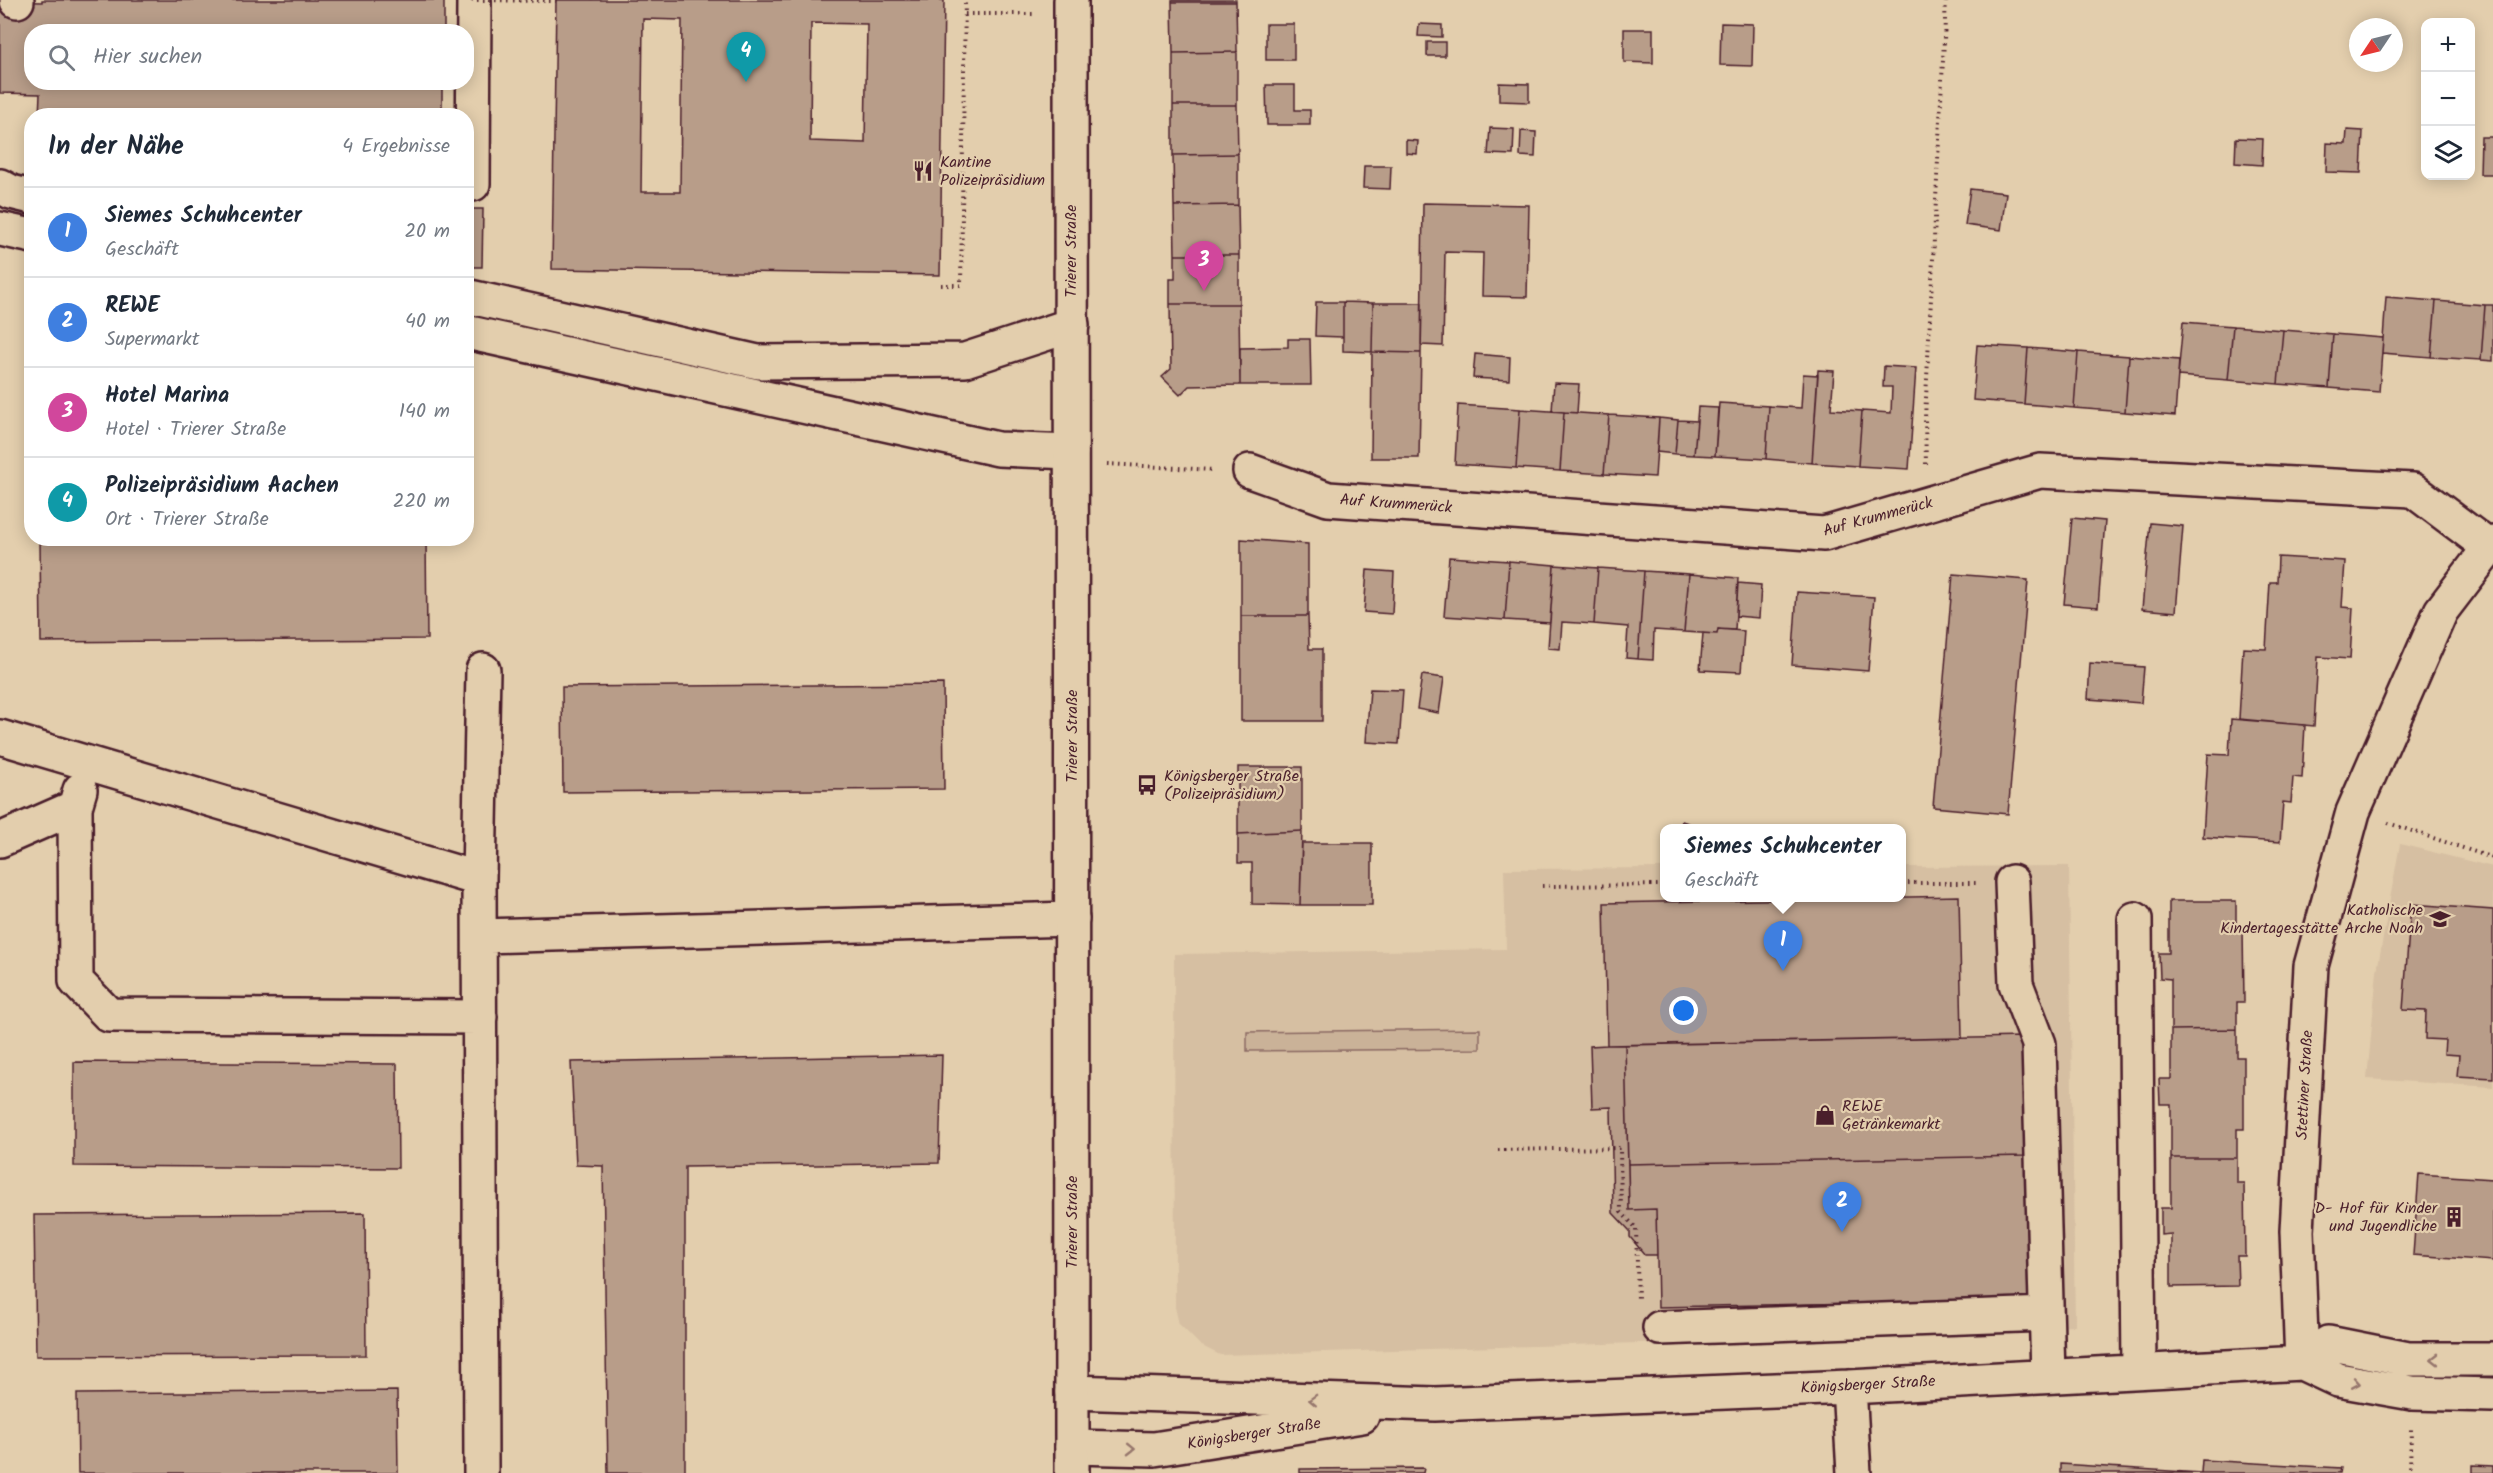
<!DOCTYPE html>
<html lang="de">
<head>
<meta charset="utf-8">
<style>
  :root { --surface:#fff; --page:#f6f6f7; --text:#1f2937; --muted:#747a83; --line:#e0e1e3; --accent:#ea580c }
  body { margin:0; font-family:Kalam,sans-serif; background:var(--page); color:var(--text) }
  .controls { position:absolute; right:18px; top:18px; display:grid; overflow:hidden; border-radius:12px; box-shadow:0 3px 15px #0003 }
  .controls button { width:54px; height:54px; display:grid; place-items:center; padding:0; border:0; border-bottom:2px solid var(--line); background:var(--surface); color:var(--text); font:30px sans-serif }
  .compass { position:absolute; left:2349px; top:18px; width:54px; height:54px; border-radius:50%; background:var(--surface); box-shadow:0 3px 15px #0003; rotate:235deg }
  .you { position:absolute; left:1684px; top:1011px; width:21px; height:21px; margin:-15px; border:4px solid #fff; border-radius:50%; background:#1a73e8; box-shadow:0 0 0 9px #1a73e833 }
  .badge { display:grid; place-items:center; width:39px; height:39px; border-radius:50%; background:var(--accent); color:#fff; font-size:20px; font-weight:700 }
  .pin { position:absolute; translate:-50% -50px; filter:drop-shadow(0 2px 3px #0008) }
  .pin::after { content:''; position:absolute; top:32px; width:21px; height:18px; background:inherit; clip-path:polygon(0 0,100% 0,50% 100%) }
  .popup { position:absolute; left:1660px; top:824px; width:246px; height:78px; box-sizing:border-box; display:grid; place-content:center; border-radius:12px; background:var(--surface); filter:drop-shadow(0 2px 4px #0005); font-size:20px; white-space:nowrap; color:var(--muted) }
  .popup b { font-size:22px; color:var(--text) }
  .popup::after { content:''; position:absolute; left:50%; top:100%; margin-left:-12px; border:12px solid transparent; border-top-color:var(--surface) }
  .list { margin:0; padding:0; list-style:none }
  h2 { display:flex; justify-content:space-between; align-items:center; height:78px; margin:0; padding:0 24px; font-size:26px }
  h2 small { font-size:20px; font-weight:400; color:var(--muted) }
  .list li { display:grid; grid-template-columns:39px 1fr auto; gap:18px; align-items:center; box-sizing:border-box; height:90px; padding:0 24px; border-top:2px solid var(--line) }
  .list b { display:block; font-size:22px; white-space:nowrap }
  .list p { margin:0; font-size:20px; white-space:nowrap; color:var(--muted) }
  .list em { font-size:20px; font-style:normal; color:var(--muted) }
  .icon { flex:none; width:33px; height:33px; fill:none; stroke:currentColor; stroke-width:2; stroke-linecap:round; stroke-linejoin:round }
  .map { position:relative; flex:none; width:2493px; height:1473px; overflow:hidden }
  .search { position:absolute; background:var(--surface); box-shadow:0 3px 15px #0003; left:24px; top:24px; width:450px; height:66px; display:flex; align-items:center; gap:15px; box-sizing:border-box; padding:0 21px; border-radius:24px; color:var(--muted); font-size:22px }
  .panel { position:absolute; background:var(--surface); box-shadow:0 3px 15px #0003; left:24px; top:108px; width:450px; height:438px; border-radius:24px }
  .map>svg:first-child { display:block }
</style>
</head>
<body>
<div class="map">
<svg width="2493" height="1473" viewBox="0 0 2493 1473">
  <rect width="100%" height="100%" fill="#e3cead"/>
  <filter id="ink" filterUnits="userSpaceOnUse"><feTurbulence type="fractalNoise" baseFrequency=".0167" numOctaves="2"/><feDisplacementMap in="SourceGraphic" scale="12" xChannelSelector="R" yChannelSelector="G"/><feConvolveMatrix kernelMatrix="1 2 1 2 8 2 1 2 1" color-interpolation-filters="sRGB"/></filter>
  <g filter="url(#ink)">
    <!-- built -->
    <path fill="#d6bfa2" d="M 2400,844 L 2493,867 L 2493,1087 L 2367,1079 L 2377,971 Z
      M 2069,866 L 2075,1326 L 1639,1343 L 1220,1355 L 1200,1345 L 1179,1324 L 1175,1307 L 1174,954 L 1506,949 L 1504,869 L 1664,868 L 1664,898 L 1902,898 L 1902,867 Z"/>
    <!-- green -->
    <path fill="#cab298" stroke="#8a6862" stroke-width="1.5" d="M 1480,1029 L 1480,1049 L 1247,1051 L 1247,1032 Z"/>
    <!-- building -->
    <path fill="#b89d89" stroke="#4a1f2b" stroke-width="1.5" fill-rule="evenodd" d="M 42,0 L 444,0 L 444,32 L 32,32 L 32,82 L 442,82 L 442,116 L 39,116 L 40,94 L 0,93 L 0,1 L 42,2 Z
      M 556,0 L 944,0 L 940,275 L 552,269 ZM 643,19 L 682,20 L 680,192 L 641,192 ZM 811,23 L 867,24 L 865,143 L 810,141 Z
      M 1172,0 L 1236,0 L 1236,2 L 1172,2 Z
      M 1172,2 L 1236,2 L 1237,52 L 1173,53 Z
      M 1721,23 L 1753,24 L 1752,66 L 1720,65 Z
      M 1266,24 L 1294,24 L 1294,60 L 1266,60 Z
      M 1419,24 L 1442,25 L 1442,37 L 1418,36 Z
      M 1624,29 L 1653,29 L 1653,63 L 1624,62 Z
      M 1427,42 L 1445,42 L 1445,56 L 1427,56 Z
      M 1237,52 L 1237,105 L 1173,105 L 1173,53 Z
      M 1499,83 L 1529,84 L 1529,102 L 1499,101 Z
      M 1266,85 L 1295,85 L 1295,110 L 1310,110 L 1310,125 L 1267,125 Z
      M 1173,105 L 1237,105 L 1238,154 L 1173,155 Z
      M 1490,128 L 1514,129 L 1513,155 L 1488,154 Z
      M 2347,130 L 2363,131 L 2361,173 L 2326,172 L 2327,143 L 2346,144 Z
      M 1521,131 L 1536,132 L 1535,157 L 1520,156 Z
      M 2481,137 L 2493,137 L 2493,174 L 2480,174 Z
      M 2236,138 L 2263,139 L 2262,165 L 2235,163 Z
      M 1406,140 L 1418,141 L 1417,154 L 1406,153 Z
      M 1238,154 L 1238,205 L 1174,206 L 1173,155 Z
      M 1364,166 L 1391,166 L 1390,189 L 1363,188 Z
      M 1970,189 L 2006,193 L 2001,230 L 1965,225 Z
      M 1423,203 L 1529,205 L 1527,297 L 1482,296 L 1483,253 L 1445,252 L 1443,346 L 1421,345 Z
      M 1238,205 L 1239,255 L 1175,255 L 1174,206 Z
      M 466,209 L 483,209 L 482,267 L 466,267 Z
      M 1175,255 L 1239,255 L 1239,304 L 1170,304 L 1170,279 L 1175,279 Z
      M 2386,297 L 2436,301 L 2431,357 L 2382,353 Z
      M 2436,301 L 2485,305 L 2481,360 L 2431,357 Z
      M 1316,302 L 1343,302 L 1343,337 L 1315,336 Z
      M 1343,302 L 1373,303 L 1372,352 L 1343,351 Z
      M 1373,303 L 1422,303 L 1421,353 L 1372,352 Z
      M 1170,304 L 1239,304 L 1240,385 L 1189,386 L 1180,395 L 1162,377 L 1171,369 Z
      M 2485,305 L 2493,305 L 2493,361 L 2481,360 Z
      M 2183,322 L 2233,326 L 2228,380 L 2178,376 Z
      M 2233,326 L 2283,330 L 2278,384 L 2228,380 Z
      M 2283,330 L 2333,334 L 2329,388 L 2278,384 Z
      M 2333,334 L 2383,338 L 2379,392 L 2329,388 Z
      M 1288,339 L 1310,339 L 1311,385 L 1240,385 L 1240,348 L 1288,347 Z
      M 1977,345 L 2028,348 L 2024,404 L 1973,400 Z
      M 2028,348 L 2078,352 L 2074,408 L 2024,404 Z
      M 1372,352 L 1421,353 L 1419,458 L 1371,458 Z
      M 2078,352 L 2129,356 L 2125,412 L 2074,408 Z
      M 1475,354 L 1510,357 L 1509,380 L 1473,378 Z
      M 2129,356 L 2179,360 L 2175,416 L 2125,412 Z
      M 1884,366 L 1916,368 L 1909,469 L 1858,466 L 1862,411 L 1891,413 L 1892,387 L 1883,387 Z
      M 1818,370 L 1834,371 L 1831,409 L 1862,411 L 1858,466 L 1812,463 Z
      M 1803,374 L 1818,375 L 1812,463 L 1766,459 L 1769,406 L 1801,408 Z
      M 1554,383 L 1579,384 L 1577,413 L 1552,411 Z
      M 1719,403 L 1769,406 L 1766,459 L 1715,456 Z
      M 1458,405 L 1520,409 L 1516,468 L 1455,464 Z
      M 1698,407 L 1718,408 L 1715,456 L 1694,455 Z
      M 1520,409 L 1564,412 L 1560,471 L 1516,468 Z
      M 1564,412 L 1609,415 L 1604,474 L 1560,471 Z
      M 1609,415 L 1659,418 L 1655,477 L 1604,474 Z
      M 1659,418 L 1678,420 L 1675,454 L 1657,452 Z
      M 1678,420 L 1697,421 L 1694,455 L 1675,454 Z
      M 2072,518 L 2105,521 L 2098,607 L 2064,604 Z
      M 2150,523 L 2183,526 L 2176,612 L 2142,609 Z
      M 40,538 L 426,538 L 427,639 L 41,642 Z
      M 1241,539 L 1308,544 L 1308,616 L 1241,616 Z
      M 1449,557 L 1509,561 L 1505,620 L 1444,616 Z
      M 2278,557 L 2345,561 L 2342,607 L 2353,608 L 2350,659 L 2318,657 L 2314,726 L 2239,719 L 2243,648 L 2266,649 L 2270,582 L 2277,582 Z
      M 1509,561 L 1554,565 L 1550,623 L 1505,620 Z
      M 1554,565 L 1598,568 L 1594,624 L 1562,622 L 1560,649 L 1548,648 Z
      M 1598,568 L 1644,571 L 1638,659 L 1626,658 L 1628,627 L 1594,624 Z
      M 1367,570 L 1394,572 L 1392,614 L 1364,612 Z
      M 1644,571 L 1689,574 L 1684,632 L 1654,630 L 1653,660 L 1638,659 Z
      M 1689,574 L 1738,578 L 1735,630 L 1718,629 L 1717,634 L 1684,632 Z
      M 1953,574 L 2028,580 L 2008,814 L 1933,807 Z
      M 1738,583 L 1761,585 L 1759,618 L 1736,616 Z
      M 1797,592 L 1874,597 L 1868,671 L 1792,665 Z
      M 1241,616 L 1308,616 L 1309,649 L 1322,649 L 1322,721 L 1241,721 Z
      M 1718,629 L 1744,631 L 1741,672 L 1700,670 L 1703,633 L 1717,634 Z
      M 2090,663 L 2144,667 L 2141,703 L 2088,699 Z
      M 1422,675 L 1444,678 L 1439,713 L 1417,709 Z
      M 943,684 L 944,789 L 563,792 L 562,687 Z
      M 1370,689 L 1403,690 L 1399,744 L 1366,742 Z
      M 2231,719 L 2305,725 L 2302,778 L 2293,777 L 2291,803 L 2283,802 L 2280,842 L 2203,837 L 2208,754 L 2229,755 Z
      M 1238,767 L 1302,767 L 1302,831 L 1238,834 Z
      M 1682,821 L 1702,828 L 1679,828 Z
      M 1302,831 L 1300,905 L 1252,904 L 1252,863 L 1238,863 L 1238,834 Z
      M 1302,843 L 1372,843 L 1372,905 L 1300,905 Z
      M 1959,896 L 1962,1038 L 1607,1045 L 1604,903 Z
      M 2169,901 L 2236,901 L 2236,928 L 2243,929 L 2244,1002 L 2237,1002 L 2237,1029 L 2171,1030 L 2171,979 L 2160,978 L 2159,953 L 2169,953 Z
      M 2411,904 L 2493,910 L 2493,1078 L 2457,1076 L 2459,1055 L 2444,1054 L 2445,1040 L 2425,1039 L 2426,1011 L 2403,1010 Z
      M 2237,1029 L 2237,1057 L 2244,1057 L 2244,1129 L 2237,1129 L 2237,1158 L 2171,1158 L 2171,1104 L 2160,1104 L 2159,1079 L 2171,1079 L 2171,1030 Z
      M 2023,1037 L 2025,1156 L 1628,1164 L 1625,1045 Z
      M 1607,1045 L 1625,1045 L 1629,1210 L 1656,1209 L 1657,1255 L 1645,1255 L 1630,1237 L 1630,1231 L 1613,1213 L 1611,1107 L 1592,1108 L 1590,1046 Z
      M 942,1055 L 939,1163 L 685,1167 L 685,1473 L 608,1473 L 603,1166 L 576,1165 L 571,1062 Z
      M 74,1062 L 397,1064 L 398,1168 L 74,1166 Z
      M 2025,1156 L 2028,1300 L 1658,1307 L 1656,1209 L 1629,1210 L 1628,1164 Z
      M 2171,1158 L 2237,1158 L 2237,1183 L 2244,1183 L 2245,1256 L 2237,1256 L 2238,1286 L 2171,1287 L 2171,1234 L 2161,1235 L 2161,1208 L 2171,1208 Z
      M 2419,1174 L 2493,1179 L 2493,1261 L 2413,1255 Z
      M 365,1213 L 366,1355 L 36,1356 L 34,1215 Z
      M 397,1391 L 398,1473 L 78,1473 L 77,1394 Z
      M 2202,1460 L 2341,1468 L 2340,1473 L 2201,1473 Z
      M 2060,1464 L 2201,1473 L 2060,1473 Z
      M 2473,1465 L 2493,1466 L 2493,1473 L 2473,1473 Z
      M 1424,1468 L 1423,1473 L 1300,1473 L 1300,1469 Z"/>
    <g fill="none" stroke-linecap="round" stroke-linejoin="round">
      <!-- minor casing -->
      <g stroke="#4a1f2b" stroke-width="38">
        <path id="minor" d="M 17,0 L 17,1
          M 466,184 L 473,184 L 474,0
          M 0,186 L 11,192 L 32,197
          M 0,229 L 32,236
          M 466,296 L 758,362 L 965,360 L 1072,325
          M 466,332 L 998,449 L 1071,452
          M 1250,471 L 1328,499 L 1824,534 L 2040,471 L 2413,490 L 2489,547
          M 0,737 L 479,879
          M 75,807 L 76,981 L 109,1015 L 480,1017
          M 0,840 L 75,807 L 80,790
          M 2012,882 L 2016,984 L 2039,1044 L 2048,1376
          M 2135,919 L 2139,1371
          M 480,936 L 1072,919
          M 1660,1328 L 2046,1314
          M 2302,1363 L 2297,1231 L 2311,966 L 2353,812 L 2441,611 L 2493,543
          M 2302,1363 L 2328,1343 L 2408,1359 L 2493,1359
          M 1849,1387 L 1854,1473
          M 1072,1392 L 1435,1404 L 1849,1387 L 2302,1363 L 2338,1380 L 2412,1393 L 2493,1395
          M 1072,1447 L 1154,1449 L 1362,1416
          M 481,1473 L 479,879 L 483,670"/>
      </g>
      <!-- major casing -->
      <g stroke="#4a1f2b" stroke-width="38">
        <path id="major" d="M 1071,0 L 1072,1473"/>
      </g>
      <!-- path -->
      <path stroke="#4a1f2b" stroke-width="4" stroke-dasharray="1.5 4.5" stroke-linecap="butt" d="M 965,14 L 1033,14
        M 941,285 L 961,285 L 965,0
        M 1107,464 L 1213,470
        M 1926,464 L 1925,418 L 1946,0
        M 2388,823 L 2493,858
        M 1902,883 L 1976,883
        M 1542,886 L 1664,885
        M 1498,1150 L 1620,1148 L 1621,1212 L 1636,1228 L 1638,1300
        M 2410,1473 L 2411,1429"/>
      <!-- minor -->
      <use href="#minor" stroke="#e3cead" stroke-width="33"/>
      <!-- major -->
      <use href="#major" stroke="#e3cead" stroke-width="33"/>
      <!-- path-bridge -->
      <path stroke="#4a1f2b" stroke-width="4" stroke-dasharray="1.5 4.5" stroke-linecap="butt" d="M 471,0 L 556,1"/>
    </g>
    <!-- one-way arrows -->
    <defs><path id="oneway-chevron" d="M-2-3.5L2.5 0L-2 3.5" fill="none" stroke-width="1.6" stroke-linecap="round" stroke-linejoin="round" transform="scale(1.5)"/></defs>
    <g stroke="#96766c">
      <use href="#oneway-chevron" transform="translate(2435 1359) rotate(180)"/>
      <use href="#oneway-chevron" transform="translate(2356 1383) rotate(10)"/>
      <use href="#oneway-chevron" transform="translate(1313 1400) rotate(-178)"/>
      <use href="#oneway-chevron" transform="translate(1131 1449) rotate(1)"/>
    </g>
  </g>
  <!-- icons -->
  <defs>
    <g id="restaurant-bare" transform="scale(1.62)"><path d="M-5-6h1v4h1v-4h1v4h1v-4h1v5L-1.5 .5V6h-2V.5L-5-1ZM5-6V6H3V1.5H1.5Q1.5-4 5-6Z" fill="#4a1f2b" stroke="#e3cead" stroke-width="2.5" paint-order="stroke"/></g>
    <g id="bus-bare" transform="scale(1.62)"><path d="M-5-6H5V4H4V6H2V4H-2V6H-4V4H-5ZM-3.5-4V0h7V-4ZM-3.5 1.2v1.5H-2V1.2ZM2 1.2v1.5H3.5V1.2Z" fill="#4a1f2b" stroke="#e3cead" stroke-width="2.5" paint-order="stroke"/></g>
    <g id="school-bare" transform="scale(1.62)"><path d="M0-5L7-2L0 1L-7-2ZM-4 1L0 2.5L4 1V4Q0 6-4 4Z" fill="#4a1f2b" stroke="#e3cead" stroke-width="2.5" paint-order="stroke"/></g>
    <g id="shop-bare" transform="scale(1.62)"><path d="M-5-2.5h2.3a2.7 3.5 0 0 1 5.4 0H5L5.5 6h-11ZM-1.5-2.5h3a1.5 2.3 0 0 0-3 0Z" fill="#4a1f2b" stroke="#e3cead" stroke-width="2.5" paint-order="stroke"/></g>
    <g id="building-bare" transform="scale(1.62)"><path d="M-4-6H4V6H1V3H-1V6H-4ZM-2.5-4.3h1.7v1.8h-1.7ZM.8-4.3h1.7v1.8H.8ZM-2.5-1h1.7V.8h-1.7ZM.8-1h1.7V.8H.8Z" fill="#4a1f2b" stroke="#e3cead" stroke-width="2.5" paint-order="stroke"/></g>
  </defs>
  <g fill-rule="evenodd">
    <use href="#restaurant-bare" x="923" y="171"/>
    <use href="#bus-bare" x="1147" y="785"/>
    <use href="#school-bare" x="2440" y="919"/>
    <use href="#shop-bare" x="1825" y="1115"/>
    <use href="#building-bare" x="2454" y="1217"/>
  </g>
  <g text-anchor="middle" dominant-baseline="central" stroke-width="4.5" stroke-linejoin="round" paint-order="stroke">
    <!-- poi labels -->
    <g font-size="16" fill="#4a1f2b" stroke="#e3cead" text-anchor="start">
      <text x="940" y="162">Kantine<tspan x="940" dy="18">Polizeipräsidium</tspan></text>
      <text x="1164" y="776">Königsberger Straße<tspan x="1164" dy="18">(Polizeipräsidium)</tspan></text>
      <text x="2423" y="910" text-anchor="end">Katholische<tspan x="2423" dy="18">Kindertagesstätte Arche Noah</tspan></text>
      <text x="1842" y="1106">REWE<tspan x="1842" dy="18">Getränkemarkt</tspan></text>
      <text x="2437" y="1208" text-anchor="end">D- Hof für Kinder<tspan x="2437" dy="18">und Jugendliche</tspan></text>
    </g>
    <!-- street labels -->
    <g font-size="16" fill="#4a1f2b" stroke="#e3cead">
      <text transform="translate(1071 251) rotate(-90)">Trierer Straße</text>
      <text transform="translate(1396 504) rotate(4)">Auf Krummerück</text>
      <text transform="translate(1878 517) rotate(-15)">Auf Krummerück</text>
      <text transform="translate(1072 736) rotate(-90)">Trierer Straße</text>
      <text transform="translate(2305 1085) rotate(-87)">Stettiner Straße</text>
      <text transform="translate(1072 1222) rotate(-90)">Trierer Straße</text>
      <text transform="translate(1868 1385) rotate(-3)">Königsberger Straße</text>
      <text transform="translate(1254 1434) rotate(-9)">Königsberger Straße</text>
    </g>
  </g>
</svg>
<div class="controls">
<button>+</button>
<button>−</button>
<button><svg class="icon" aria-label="layers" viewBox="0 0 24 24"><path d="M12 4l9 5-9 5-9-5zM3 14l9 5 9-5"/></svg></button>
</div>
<svg class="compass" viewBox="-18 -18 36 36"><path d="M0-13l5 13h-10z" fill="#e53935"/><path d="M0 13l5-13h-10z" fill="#747a83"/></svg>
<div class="you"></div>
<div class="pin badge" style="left:1783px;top:971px;background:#3f7fe0">1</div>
<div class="popup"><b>Siemes Schuhcenter</b>Geschäft</div>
<div class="pin badge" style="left:1842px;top:1232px;background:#3f7fe0">2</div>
<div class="pin badge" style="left:1204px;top:291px;background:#d1479c">3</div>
<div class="pin badge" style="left:746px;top:82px;background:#0f9aa8">4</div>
<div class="search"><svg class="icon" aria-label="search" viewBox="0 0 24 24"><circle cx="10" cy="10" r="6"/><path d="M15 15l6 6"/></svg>Hier suchen</div>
<section class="panel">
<h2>In der Nähe<small>4 Ergebnisse</small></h2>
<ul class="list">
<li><span class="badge" style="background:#3f7fe0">1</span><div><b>Siemes Schuhcenter</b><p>Geschäft</p></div><em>20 m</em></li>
<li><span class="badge" style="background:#3f7fe0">2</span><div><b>REWE</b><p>Supermarkt</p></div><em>40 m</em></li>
<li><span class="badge" style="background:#d1479c">3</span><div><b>Hotel Marina</b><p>Hotel · Trierer Straße</p></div><em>140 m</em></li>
<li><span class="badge" style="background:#0f9aa8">4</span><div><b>Polizeipräsidium Aachen</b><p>Ort · Trierer Straße</p></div><em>220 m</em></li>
</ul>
</section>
</div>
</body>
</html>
